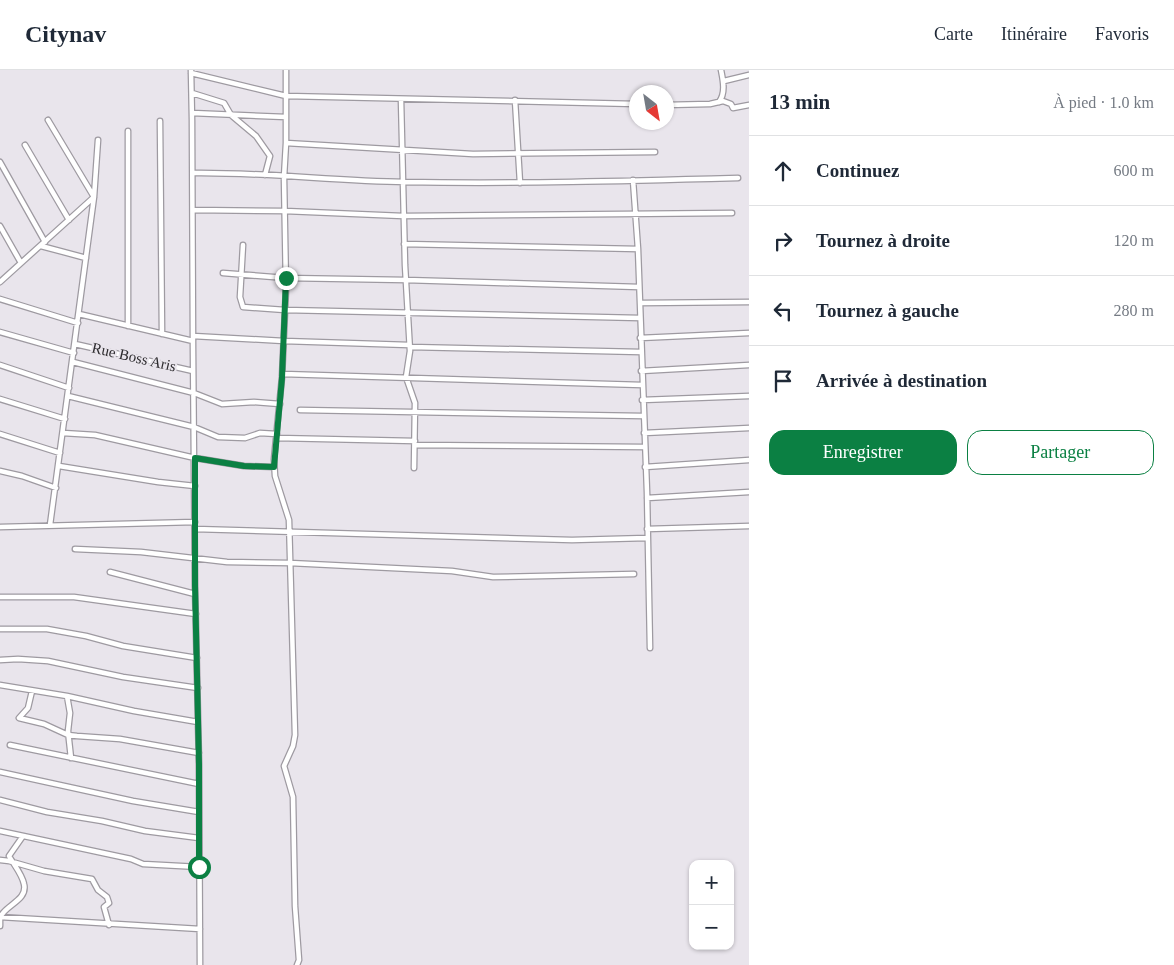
<!DOCTYPE html>
<html lang="fr">
<head>
<meta charset="utf-8">
<style>
  :root { --surface:#fff; --page:#f6f6f7; --text:#1f2937; --muted:#747a83; --line:#e0e1e3; --accent:#0b8043 }
  body { margin:0; font-family:"Times New Roman",serif; background:var(--page); color:var(--text) }
  .controls { position:absolute; right:15px; bottom:15px; display:grid; overflow:hidden; border-radius:10px; box-shadow:0 1px 4px #0004 }
  .controls button { width:45px; height:45px; display:grid; place-items:center; padding:0; border:0; border-bottom:1px solid var(--line); background:var(--surface); color:var(--text); font:25px sans-serif }
  .compass { position:absolute; left:629px; top:15px; width:45px; height:45px; border-radius:50%; background:var(--surface); box-shadow:0 1px 4px #0004; rotate:149deg }
  .stop { position:absolute; width:15px; height:15px; margin:-11px; border:4px solid #0b8043; border-radius:50%; background:#fff }
  .stop.end { background:#0b8043; border-color:#fff; box-shadow:0 1px 5px #0008 }
  .list { margin:0; padding:0; list-style:none }
  h2 { display:flex; justify-content:space-between; align-items:center; height:65px; margin:0; padding:0 20px; font-size:21px }
  h2 small { font-size:16px; font-weight:400; color:var(--muted) }
  .list li { display:grid; grid-template-columns:32px 1fr auto; gap:15px; align-items:center; box-sizing:border-box; height:70px; padding:0 20px; border-top:1px solid var(--line) }
  .list b { display:block; font-size:19px; white-space:nowrap }
  .list em { font-size:16px; font-style:normal; color:var(--muted) }
  .actions { display:flex; gap:10px; padding:15px 20px }
  .actions a { flex:1; padding:11px 0; border:1px solid var(--accent); border-radius:15px; text-align:center; font-size:18px; color:var(--accent) }
  .actions .main { background:var(--accent); color:#fff }
  .icon { flex:none; width:28px; height:28px; fill:none; stroke:currentColor; stroke-width:2; stroke-linecap:round; stroke-linejoin:round }
  .map { position:relative; flex:none; width:749px; height:895px; overflow:hidden }
  header { display:flex; align-items:center; gap:30px; box-sizing:border-box; height:70px; padding:0 25px; background:var(--surface); border-bottom:1px solid var(--line) }
  header strong { font-size:24px }
  nav { display:flex; gap:28px; margin-inline-start:auto; font-size:18px }
  main { display:flex }
  aside { flex:1; background:var(--surface) }
  .map>svg:first-child { display:block }
</style>
</head>
<body>
<header>
<strong>Citynav</strong>
<nav><a>Carte</a><a>Itinéraire</a><a>Favoris</a></nav>
</header>
<main>
<div class="map">
<svg width="749" height="895" viewBox="0 0 749 895">
  <rect width="100%" height="100%" fill="#e9e5ec"/>
  <g fill="none" stroke-linecap="round" stroke-linejoin="round">
    <!-- minor casing -->
    <g stroke="#9e9aa1" stroke-width="7">
      <path id="minor" d="M 191,0 L 192,50 L 193,278 L 195,516 L 199,694 L 200,895
        M 286,0 L 286,73 L 284,107 L 286,218 L 282,307 L 274,389 L 275,406 L 289,450 L 295,665 L 293,676 L 284,696 L 293,727 L 295,836 L 299,890 L 297,895
        M 191,3 L 286,26 L 636,34
        M 724,11 L 749,5
        M 192,23 L 224,33 L 231,45 L 256,66 L 270,86 L 265,105
        M 401,29 L 405,195 L 410,281 L 406,307 L 415,333 L 414,398
        M 515,30 L 520,113
        M 719,32 C 726,23 723,10 721,0
        M 666,35 L 710,34 L 723,31 L 731,34 L 733,38 L 749,35
        M 192,43 L 286,47
        M 160,51 L 162,264
        M 128,61 L 128,256
        M 286,73 L 473,84 L 655,82
        M 25,75 L 69,150
        M 0,92 L 45,172
        M 193,103 C 263,102 334,111 405,112 C 516,114 627,111 738,108
        M 633,110 L 638,179 L 647,422 L 650,578
        M 193,140 L 285,141 L 403,146 L 732,143
        M 0,156 L 21,193
        M 404,174 L 638,179
        M 243,175 L 240,227 L 243,237 L 285,240 L 640,248
        M 41,176 L 86,188
        M 223,203 L 286,208 L 406,210 L 639,217
        M 0,212 L 94,127 L 48,50
        M 0,229 L 78,253
        M 640,233 L 749,232
        M 79,244 L 193,271
        M 0,262 L 74,283
        M 193,266 L 284,271 L 409,275
        M 640,268 L 749,263
        M 75,274 L 193,301
        M 410,277 L 641,282
        M 73,292 L 194,323 L 222,334 L 254,332 L 280,334
        M 0,295 L 69,318
        M 641,301 L 749,295
        M 283,304 L 642,315
        M 68,326 L 194,357 L 218,367 L 245,368 L 260,363 L 277,364
        M 0,329 L 65,349
        M 642,330 L 749,326
        M 300,340 L 643,346
        M 63,363 L 95,365 L 195,388 L 244,396 L 274,397
        M 644,363 L 749,358
        M 0,364 L 60,383
        M 277,368 L 415,371
        M 415,375 L 645,377
        M 59,396 L 158,412 L 195,416
        M 645,397 L 749,390
        M 0,401 L 22,406 L 56,418
        M 647,428 L 749,422
        M 50,455 L 94,127 L 98,70
        M 0,457 L 195,452
        M 195,459 L 572,470 L 647,468
        M 647,459 L 749,456
        M 75,479 L 141,482 L 227,492 L 290,493 L 452,501 L 493,507 L 634,504
        M 110,502 L 195,524
        M 0,527 L 74,527 L 196,544
        M 0,559 L 47,559 L 86,566 L 123,576 L 197,588
        M 0,590 L 18,589 L 48,591 L 123,607 L 198,618
        M 0,615 L 67,626 L 134,641 L 198,652
        M 32,621 L 28,638 L 19,648 L 44,654 L 68,665 L 77,666 L 120,669 L 199,683
        M 67,626 L 70,643 L 68,661 L 71,688
        M 10,675 L 199,714
        M 0,702 L 133,731 L 199,742
        M 0,730 L 47,742 L 102,751 L 145,761 L 199,768
        M 0,761 L 131,789 L 143,794 L 199,797
        M 0,790 L 9,791 L 44,801 L 92,809 L 98,820 L 107,827 L 109,833 L 104,837 L 109,855
        M 0,847 L 200,859
        M 0,856 C 0,854 0,851 0,848 C 4,835 28,831 24,814 C 22,804 14,795 9,786 L 23,766"/>
    </g>
    <!-- minor -->
    <use href="#minor" stroke="#fff" stroke-width="4.5"/>
  </g>
  <g fill="none" stroke-linecap="round" stroke-linejoin="round">
    <!-- route -->
    <path stroke="#0b8043" stroke-width="6" d="M 199,797 L 199,694 L 195,516 L 195,388 L 244,396 L 274,397 L 282,308 L 286,208"/>
  </g>
  <g text-anchor="middle" dominant-baseline="central" stroke-width="4" stroke-linejoin="round" paint-order="stroke">
    <!-- street labels -->
    <g font-size="15" fill="#2d2b2e" stroke="#e9e5ec">
      <text transform="translate(134 287) rotate(13)">Rue Boss Aris</text>
    </g>
  </g>
</svg>
<div class="controls">
<button>+</button>
<button>−</button>
</div>
<svg class="compass" viewBox="-18 -18 36 36"><path d="M0-13l5 13h-10z" fill="#e53935"/><path d="M0 13l5-13h-10z" fill="#747a83"/></svg>
<div class="stop" style="left:199px;top:797px"></div>
<div class="stop end" style="left:286px;top:208px"></div>
</div>
<aside>
<h2>13 min<small>À pied · 1.0 km</small></h2>
<ul class="list">
<li><svg class="icon" aria-label="ahead" viewBox="0 0 24 24"><path d="M12 20V5M6 11l6-6 6 6"/></svg><div><b>Continuez</b></div><em>600 m</em></li>
<li><svg class="icon" aria-label="right" viewBox="0 0 24 24"><path d="M7 20v-9h11M14 6l5 5-5 5"/></svg><div><b>Tournez à droite</b></div><em>120 m</em></li>
<li><svg class="icon" aria-label="left" viewBox="0 0 24 24"><path d="M17 20v-9H6M10 6l-5 5 5 5"/></svg><div><b>Tournez à gauche</b></div><em>280 m</em></li>
<li><svg class="icon" aria-label="arrive" viewBox="0 0 24 24"><path d="M6 21V4h12l-3 4 3 4H6"/></svg><div><b>Arrivée à destination</b></div></li>
</ul>
<div class="actions"><a class="main">Enregistrer</a><a>Partager</a></div>
</aside>
</main>
</body>
</html>
